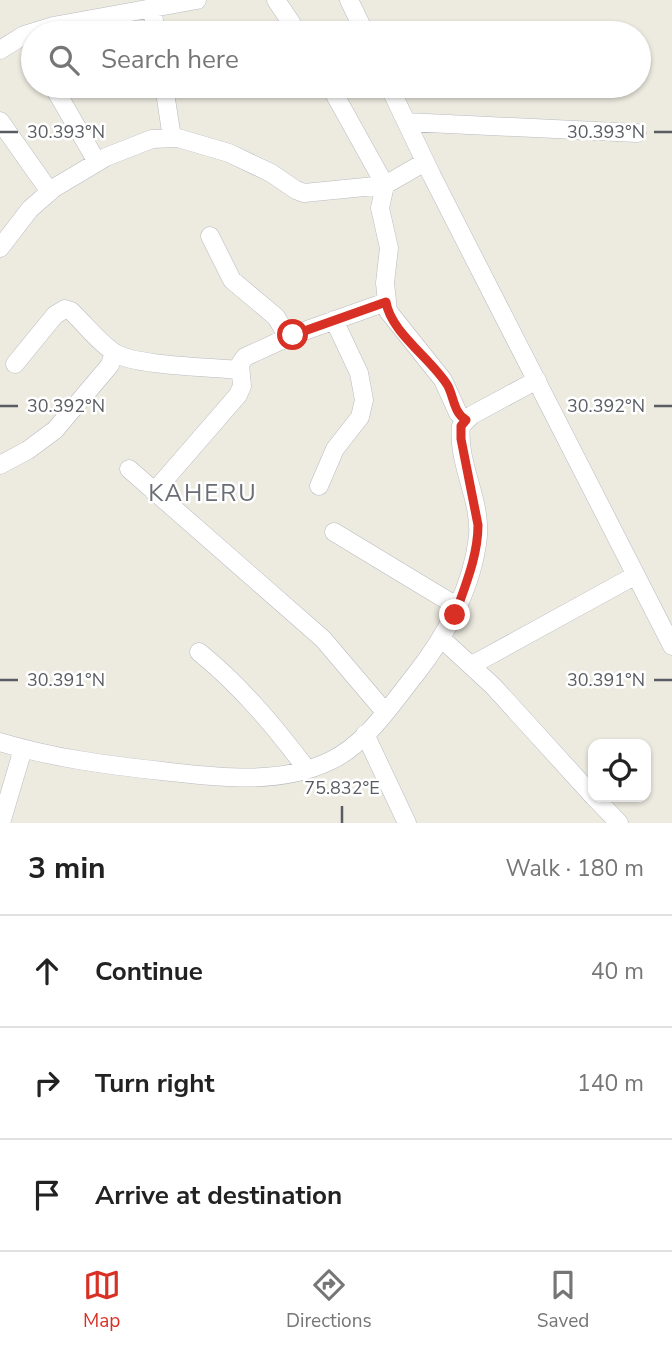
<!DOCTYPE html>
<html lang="en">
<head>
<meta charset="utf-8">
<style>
  :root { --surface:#fff; --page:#f6f6f6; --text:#222; --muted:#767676; --line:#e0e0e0; --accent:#d93025 }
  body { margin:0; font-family:"Nunito Sans",sans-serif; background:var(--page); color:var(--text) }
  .controls { position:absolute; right:21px; bottom:21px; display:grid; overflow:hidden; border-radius:14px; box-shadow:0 2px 5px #0004 }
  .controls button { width:63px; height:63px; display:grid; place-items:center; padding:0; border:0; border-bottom:2px solid var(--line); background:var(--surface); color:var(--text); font:35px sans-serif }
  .stop { position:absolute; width:21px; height:21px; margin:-16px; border:5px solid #d93025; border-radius:50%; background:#fff }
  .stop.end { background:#d93025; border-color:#fff; box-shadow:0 2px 7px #0008 }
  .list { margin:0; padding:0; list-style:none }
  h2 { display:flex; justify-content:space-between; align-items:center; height:91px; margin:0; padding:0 28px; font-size:30px }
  h2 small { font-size:23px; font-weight:400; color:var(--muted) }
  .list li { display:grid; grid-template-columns:46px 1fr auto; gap:21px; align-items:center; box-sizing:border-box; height:112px; padding:0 28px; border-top:2px solid var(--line) }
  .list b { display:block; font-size:26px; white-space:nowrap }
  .list em { font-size:23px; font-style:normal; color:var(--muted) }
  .icon { flex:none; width:38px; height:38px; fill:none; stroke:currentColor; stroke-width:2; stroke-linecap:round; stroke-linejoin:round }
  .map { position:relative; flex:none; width:672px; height:823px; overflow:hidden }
  .search { position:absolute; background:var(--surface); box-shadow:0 2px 5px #0004; left:21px; right:21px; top:21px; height:77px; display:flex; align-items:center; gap:18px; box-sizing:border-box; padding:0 24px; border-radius:38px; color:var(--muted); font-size:26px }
  .sheet { height:427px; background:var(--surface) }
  nav { display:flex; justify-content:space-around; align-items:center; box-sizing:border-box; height:98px; border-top:2px solid var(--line); background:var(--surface); font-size:19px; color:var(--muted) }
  nav a { display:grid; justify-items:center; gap:4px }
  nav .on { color:var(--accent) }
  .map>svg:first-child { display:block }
</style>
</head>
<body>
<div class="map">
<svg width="672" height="823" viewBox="0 0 672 823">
  <rect width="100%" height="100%" fill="#edebe0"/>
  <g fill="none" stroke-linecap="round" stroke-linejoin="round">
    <!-- street casing -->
    <g stroke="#b8bac0" stroke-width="19">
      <path id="street" d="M 276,0 L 298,33
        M 349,0 L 365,33
        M 152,8 L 156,33
        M 0,50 L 24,35 L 53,26 L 197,0
        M 53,86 L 97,162
        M 164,86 L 172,138
        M 330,86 L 385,185 L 380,208 L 389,248 L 385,283 L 388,311 L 443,380 L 458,413 L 466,420
        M 389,86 L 432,176 L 672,646
        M 0,121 L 50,192
        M 406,122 L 637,133
        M 210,236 L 232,280 L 276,317 L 288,337
        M 0,248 L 30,209 L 54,188 L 106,157 L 152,139 L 178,138 L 229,153 L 271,173 L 296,190 L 304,193 L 385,185 L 425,162
        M 15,364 L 55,315 L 65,309 L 71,311 C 85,324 99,343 115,353 C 135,366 212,367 240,370
        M 0,465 L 28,450 L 55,430 L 110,365 L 114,352
        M 129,469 L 323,639 L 385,712
        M 319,486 L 335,449 L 360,417 L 364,400 L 359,373 L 334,320
        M 154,492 L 238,395 L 242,386 L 240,364 L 245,357 L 293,335 L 386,302
        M 334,532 L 458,607
        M 442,639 L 493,686 L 593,796
        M 199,652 C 241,686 274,726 306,768
        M 472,665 L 636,575
        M 365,734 L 407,823
        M 0,742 C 53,758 106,765 162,771 C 216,777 278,786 330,761 C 366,744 391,705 415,675 C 446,636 473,586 478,536 C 481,499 457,463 461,426 L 472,415 L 537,380
        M 594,797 L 619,823
        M 1,823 L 23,749"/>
    </g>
    <!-- street -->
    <use href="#street" stroke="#fff" stroke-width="18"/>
  </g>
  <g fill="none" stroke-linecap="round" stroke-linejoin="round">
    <!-- route -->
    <path stroke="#d93025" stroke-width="9" d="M 293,335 L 386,302 C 391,333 432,359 448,386 C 454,398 454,413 466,420 L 461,426 L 461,439 L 478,525 C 478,556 465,586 455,615"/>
  </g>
  <!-- ticks -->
  <path fill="none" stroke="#595c62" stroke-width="2.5" d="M 0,132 L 18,132M 654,132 L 672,132M 0,406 L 18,406M 654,406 L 672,406M 0,680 L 18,680M 654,680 L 672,680M 342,806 L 342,823"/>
  <g text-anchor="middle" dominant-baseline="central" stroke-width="5" stroke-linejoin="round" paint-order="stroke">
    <!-- quarter labels -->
    <g font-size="24" letter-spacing="2" fill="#6a6e74" stroke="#fff">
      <text x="203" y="493">KAHERU</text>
    </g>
  </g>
  <g font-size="18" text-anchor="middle" fill="#595c62" stroke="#fff" stroke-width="5" stroke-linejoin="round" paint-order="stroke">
    <text x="66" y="138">30.393°N</text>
    <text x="606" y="138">30.393°N</text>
    <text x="66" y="412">30.392°N</text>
    <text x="606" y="412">30.392°N</text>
    <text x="66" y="686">30.391°N</text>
    <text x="606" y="686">30.391°N</text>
    <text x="342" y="794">75.832°E</text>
  </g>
</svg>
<div class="controls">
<button><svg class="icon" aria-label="locate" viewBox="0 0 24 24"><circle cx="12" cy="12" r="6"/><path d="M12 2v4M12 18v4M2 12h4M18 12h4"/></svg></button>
</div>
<div class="stop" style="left:293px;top:335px"></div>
<div class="stop end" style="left:455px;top:615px"></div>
<div class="search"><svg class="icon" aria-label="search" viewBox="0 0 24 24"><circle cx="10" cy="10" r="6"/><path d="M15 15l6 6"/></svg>Search here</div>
</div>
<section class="sheet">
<h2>3 min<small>Walk · 180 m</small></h2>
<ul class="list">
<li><svg class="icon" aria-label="ahead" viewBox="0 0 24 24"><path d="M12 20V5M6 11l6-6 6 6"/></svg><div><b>Continue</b></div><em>40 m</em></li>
<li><svg class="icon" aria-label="right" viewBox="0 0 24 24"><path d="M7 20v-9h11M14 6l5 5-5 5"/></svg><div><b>Turn right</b></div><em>140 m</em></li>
<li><svg class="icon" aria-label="arrive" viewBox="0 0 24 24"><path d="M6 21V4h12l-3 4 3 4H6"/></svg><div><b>Arrive at destination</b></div></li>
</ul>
</section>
<nav>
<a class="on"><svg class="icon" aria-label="map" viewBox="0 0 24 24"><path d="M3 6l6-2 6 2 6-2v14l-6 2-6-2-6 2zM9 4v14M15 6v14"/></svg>Map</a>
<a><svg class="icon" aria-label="directions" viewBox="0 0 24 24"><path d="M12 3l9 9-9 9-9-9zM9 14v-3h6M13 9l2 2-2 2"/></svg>Directions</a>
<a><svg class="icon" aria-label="saved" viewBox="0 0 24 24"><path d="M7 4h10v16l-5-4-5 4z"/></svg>Saved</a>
</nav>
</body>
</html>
